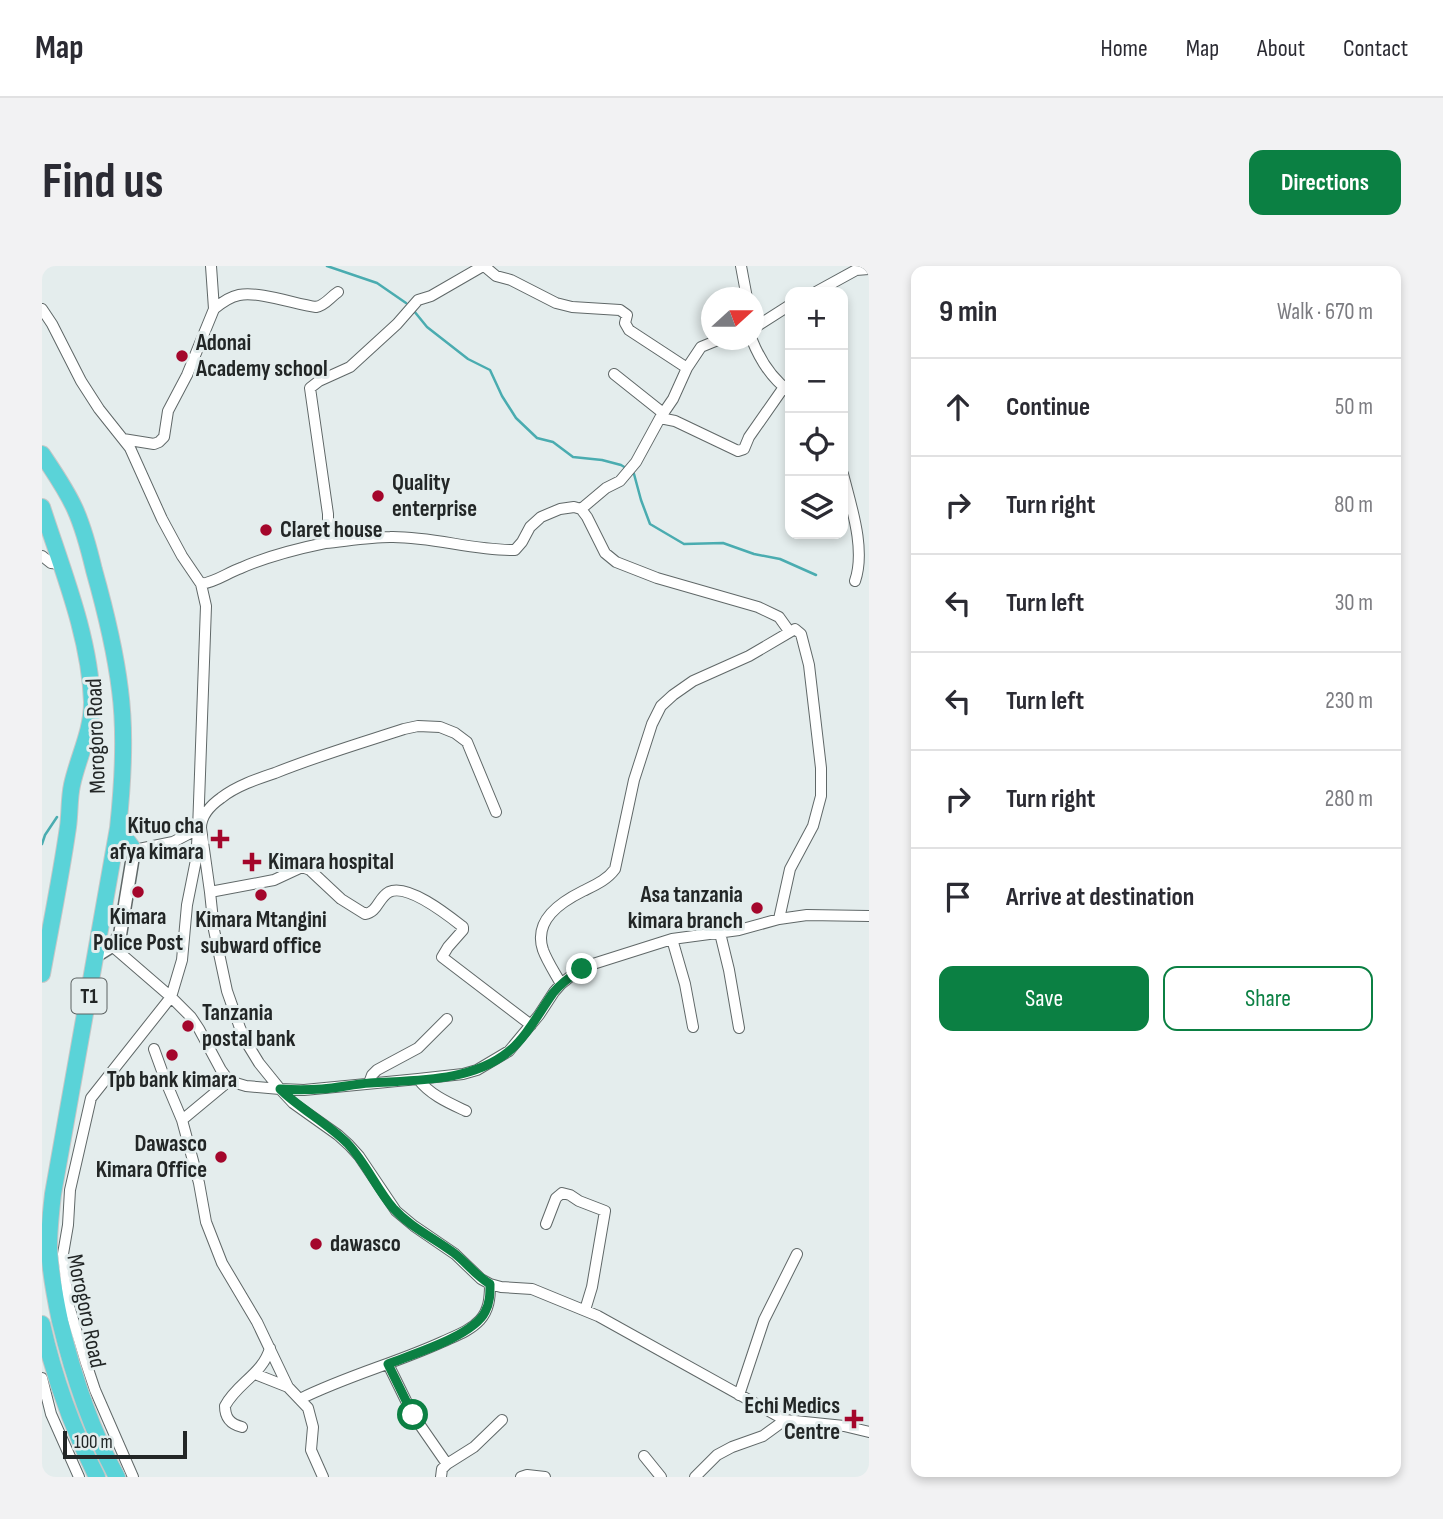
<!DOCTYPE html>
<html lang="en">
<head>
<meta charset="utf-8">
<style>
  :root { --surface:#fff; --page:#f2f2f3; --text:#2b2b33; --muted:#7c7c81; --line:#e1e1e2; --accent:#0b8043 }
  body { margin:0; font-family:"Sofia Sans Condensed",sans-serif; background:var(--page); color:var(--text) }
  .controls { position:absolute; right:21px; top:21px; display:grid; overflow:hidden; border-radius:14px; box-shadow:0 4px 10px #0003 }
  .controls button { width:63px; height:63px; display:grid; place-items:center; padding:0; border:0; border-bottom:2px solid var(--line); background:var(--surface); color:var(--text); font:35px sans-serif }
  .compass { position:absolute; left:659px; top:21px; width:63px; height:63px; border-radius:50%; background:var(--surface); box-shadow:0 4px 10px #0003; rotate:69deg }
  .scale { position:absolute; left:21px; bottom:18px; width:124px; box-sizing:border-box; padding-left:7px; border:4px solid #222626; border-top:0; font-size:19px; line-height:24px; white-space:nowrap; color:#222626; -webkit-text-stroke:5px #e4eded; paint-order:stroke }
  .stop { position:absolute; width:21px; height:21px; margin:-16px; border:5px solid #0b8043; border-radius:50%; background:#fff }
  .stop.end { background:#0b8043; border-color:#fff; box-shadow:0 2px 7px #0008 }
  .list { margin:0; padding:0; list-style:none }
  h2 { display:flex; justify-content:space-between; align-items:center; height:91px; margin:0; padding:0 28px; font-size:30px }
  h2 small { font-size:23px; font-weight:400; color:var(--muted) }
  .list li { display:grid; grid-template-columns:46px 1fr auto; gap:21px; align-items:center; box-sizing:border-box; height:98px; padding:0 28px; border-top:2px solid var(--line) }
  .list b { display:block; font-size:26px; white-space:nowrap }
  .list em { font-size:23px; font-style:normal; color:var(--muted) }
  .actions { display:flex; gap:14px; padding:21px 28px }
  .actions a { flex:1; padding:16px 0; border:2px solid var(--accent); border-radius:14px; text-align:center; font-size:24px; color:var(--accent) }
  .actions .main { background:var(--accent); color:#fff }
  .icon { flex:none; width:38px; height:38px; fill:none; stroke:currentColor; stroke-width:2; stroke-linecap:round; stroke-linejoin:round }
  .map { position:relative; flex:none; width:827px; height:1211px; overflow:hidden; border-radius:14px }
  header { display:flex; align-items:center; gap:42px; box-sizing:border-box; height:98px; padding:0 35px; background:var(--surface); border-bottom:2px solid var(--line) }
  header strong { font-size:33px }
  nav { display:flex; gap:38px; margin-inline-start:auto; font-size:24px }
  .intro { display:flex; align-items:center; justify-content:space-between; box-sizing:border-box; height:168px; padding:0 42px }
  h1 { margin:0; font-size:49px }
  .button { padding:18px 32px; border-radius:14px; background:var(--accent); color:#fff; font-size:24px; font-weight:700 }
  main { display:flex; gap:42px; padding:0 42px }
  aside { flex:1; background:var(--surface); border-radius:14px; box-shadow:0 4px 10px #0003 }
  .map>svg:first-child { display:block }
</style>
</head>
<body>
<header>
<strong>Map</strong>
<nav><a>Home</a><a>Map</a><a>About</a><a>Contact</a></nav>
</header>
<div class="intro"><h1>Find us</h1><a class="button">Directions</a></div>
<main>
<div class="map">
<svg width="827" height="1211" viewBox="0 0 827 1211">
  <rect width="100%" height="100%" fill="#e4eded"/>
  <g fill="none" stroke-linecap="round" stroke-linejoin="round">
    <!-- stream -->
    <path stroke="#4aacb0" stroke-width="2.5" d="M 285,0 L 335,17 L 364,37
      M 372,45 L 385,61 L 426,93 L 448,104 L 460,130 L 474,152 L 495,172 L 511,176 L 531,191 L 560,194 L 579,199 L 584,202
      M 589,206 L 592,208 L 599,234 L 608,258 L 642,278 L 681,277 L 712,288 L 738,293 L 774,309
      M 0,578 L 3,569 L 15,551"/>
    <!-- minor casing -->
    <g stroke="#606868" stroke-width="12">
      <path id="minor" d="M 442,0 L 454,10 L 469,14 L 514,37 L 530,41 L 578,44 L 585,49 L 583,57 L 587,64 L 645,102
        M 699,0 L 705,32
        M 774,26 L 814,4 L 827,3
        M 0,43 L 10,58 L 39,115 L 57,143 L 88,182 L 120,253 L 140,290 L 159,318 L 164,340 L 156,564 L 154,594 L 145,639 L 140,694 L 129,731 L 49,832 L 28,924 L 26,959 L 21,988 L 27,1040 L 44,1097 L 53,1124 L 91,1211
        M 172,43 C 179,37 187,31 197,29 C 217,25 253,38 274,41 C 284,39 288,31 296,26
        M 712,62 L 748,39
        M 710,74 C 718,94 730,113 748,126
        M 572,108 L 621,147
        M 618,152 L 633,155 L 696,185 L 702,183 L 707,171 L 742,121
        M 81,173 L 112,178 L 117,176 L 122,171 L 126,145 L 145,109 L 172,43 L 169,0
        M 801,208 C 809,240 824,283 813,315
        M 539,243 L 564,222 L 578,215 L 594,196 L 618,152 L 631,133 L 645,102 L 659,81 L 676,74
        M 283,277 C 304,275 327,271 348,271 C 390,270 432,285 473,284 L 480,276 L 488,261 L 499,251 L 518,243 L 532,241 L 539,243 L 545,251 L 563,287 L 574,296 L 615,312 L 716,341 L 737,351 L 747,365
        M 0,290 L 9,297 L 18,298
        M 159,318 C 174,316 185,307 199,302 C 226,290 254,283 283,277 L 286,268 L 286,248 L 268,122 L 277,115 L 308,101 L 355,58 L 376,34 L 389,30 L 441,0
        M 454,546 L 425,476 L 413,467 L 398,461 L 376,460 L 362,463 C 319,477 275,490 233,507 C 215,513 194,520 179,532 C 169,539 159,550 159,562 L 168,626 L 172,664 L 185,725 L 198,762 L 206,779 L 217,797 L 238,823 L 251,837 L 296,869 L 307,879 L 317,890 L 354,945 L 372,960 L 413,988 L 439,1013 L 448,1018 L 459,1021 L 490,1023 L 556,1050 L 743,1154 L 802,1160 L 827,1166
        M 92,584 L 131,576 L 158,562
        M 168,626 L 232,614 L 260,601 L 268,604 L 299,633 L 323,648 C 336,646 336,632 347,626 C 366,617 407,650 421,661 L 421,664 L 406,681 L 400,691 L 489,759
        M 678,667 L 687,704 L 697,762
        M 630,673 L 643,718 L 651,761
        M 70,680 L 129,731 L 149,751 L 157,763 L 179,804 L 187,815 L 204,820 L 238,823 L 262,824 L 376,813 L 421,808 L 435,804 L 467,785 L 497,749 L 512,726 L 519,718 L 529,710 L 551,698 L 630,673 L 697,664 L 737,653 L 765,649 L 827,650
        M 519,718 C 513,707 505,695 501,684 C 491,654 519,636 541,625 C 553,619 565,614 573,603 L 592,514 L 610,458 L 619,440 L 631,429 L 651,415 L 707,390 L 753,363 L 759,368 L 767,399 L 779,502 L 779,530 L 771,560 L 748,603 L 737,653
        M 112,783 L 124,816 L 140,854 L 157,917 L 164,956 L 180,997 L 215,1056 L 246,1121 L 266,1142 L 271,1161 L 269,1184 L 281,1211
        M 376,813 C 388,829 407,837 424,845
        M 327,817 L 330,809 L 335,804 L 376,782 L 405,753
        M 140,854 L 187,815
        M 504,958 L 514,932 L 520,927 L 528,929 L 537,935 L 563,945 L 550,1021 L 543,1044
        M 346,1098 L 371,1149 L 405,1198
        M 213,1108 L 246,1121
        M 0,1112 L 9,1148 L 37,1211
        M 697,1129 L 722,1054 L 755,988
        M 258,1133 C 304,1110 354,1097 400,1076 C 413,1070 428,1065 438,1054 C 447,1044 448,1032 448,1018
        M 200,1161 C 188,1158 183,1152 183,1140 C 195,1117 221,1108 228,1082
        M 602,1190 L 619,1211
        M 399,1211 L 400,1203 L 405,1198 L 432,1181 L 460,1154
        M 479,1211 L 485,1209 L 503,1211
        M 653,1211 L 675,1189 L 690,1181 L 721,1170 L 743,1154"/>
    </g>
    <!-- tertiary casing -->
    <g stroke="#606868" stroke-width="15">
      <path id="tertiary" d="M 54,690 L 70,680 L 78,669 L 92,584"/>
    </g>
    <!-- trunk casing -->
    <g stroke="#c6c7c7" stroke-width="18">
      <path id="trunk" d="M 0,188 C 12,206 24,223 33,243 C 42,263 47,283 52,304 C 63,343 73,383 78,424 C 84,469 81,516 76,562 L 11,928 C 9,946 7,963 7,981 C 8,1006 13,1031 18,1055 C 31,1109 48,1162 75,1211
        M 0,241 C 20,303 48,371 50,436 C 50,466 36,491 30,519 C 27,533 28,547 26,561 C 19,610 9,659 0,708
        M 76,562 L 92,584
        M 0,1058 C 12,1111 30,1162 55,1211"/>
    </g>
    <!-- minor -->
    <use href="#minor" stroke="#fff" stroke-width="10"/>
    <!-- tertiary -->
    <use href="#tertiary" stroke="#fff" stroke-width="12"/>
    <!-- trunk -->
    <use href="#trunk" stroke="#5ad3d8" stroke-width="16"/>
  </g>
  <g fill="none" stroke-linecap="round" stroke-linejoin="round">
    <!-- route -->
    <path stroke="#0b8043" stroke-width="9" d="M 371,1149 L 346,1098 C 371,1088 431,1070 443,1046 C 448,1037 448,1028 448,1018 C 434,1010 425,997 412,987 C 392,972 368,961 351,942 C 334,922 324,897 305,877 C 284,856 258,843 238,823 C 252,824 266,824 280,823 C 296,822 312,818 328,817 C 373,814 429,816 466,786 C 484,772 498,745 511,727 C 519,717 529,710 540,703"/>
  </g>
  <!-- markers -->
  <g fill="#a4062b" stroke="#e4eded" stroke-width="2.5">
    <circle cx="140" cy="90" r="7"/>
    <circle cx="336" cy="230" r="7"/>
    <circle cx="224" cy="264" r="7"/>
    <path d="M174.5 562.5h7v7h7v7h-7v7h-7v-7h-7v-7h7z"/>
    <path d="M206.5 585.5h7v7h7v7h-7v7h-7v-7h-7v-7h7z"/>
    <circle cx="96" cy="626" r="7"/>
    <circle cx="219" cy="629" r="7"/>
    <circle cx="715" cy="642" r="7"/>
    <circle cx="146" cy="760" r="7"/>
    <circle cx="130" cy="789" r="7"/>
    <circle cx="179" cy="891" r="7"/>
    <circle cx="274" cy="978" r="7"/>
    <path d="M808.5 1142.5h7v7h7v7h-7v7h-7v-7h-7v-7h7z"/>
  </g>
  <g text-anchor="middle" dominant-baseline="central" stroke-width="6" stroke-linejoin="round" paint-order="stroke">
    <!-- shield labels -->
    <rect fill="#e4eded" stroke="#5c6262" stroke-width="2" x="29.5" y="712.5" width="35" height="35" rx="5"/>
    <g font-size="21" font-weight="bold" fill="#222626">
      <text x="47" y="730">T1</text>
    </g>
    <!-- poi labels -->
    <g font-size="23" font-weight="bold" fill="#222626" stroke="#e4eded" text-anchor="start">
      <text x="154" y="77">Adonai<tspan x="154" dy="26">Academy school</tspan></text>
      <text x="350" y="217">Quality<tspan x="350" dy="26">enterprise</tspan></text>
      <text x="238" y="264">Claret house</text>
      <text x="162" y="560" text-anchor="end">Kituo cha<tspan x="162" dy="26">afya kimara</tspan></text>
      <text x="226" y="596">Kimara hospital</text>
      <text x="701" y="629" text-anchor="end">Asa tanzania<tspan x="701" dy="26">kimara branch</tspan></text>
      <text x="96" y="651" text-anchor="middle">Kimara<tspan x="96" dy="26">Police Post</tspan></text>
      <text x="219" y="654" text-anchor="middle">Kimara Mtangini<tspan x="219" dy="26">subward office</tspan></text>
      <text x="160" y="747">Tanzania<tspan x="160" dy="26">postal bank</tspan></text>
      <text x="130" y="814" text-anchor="middle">Tpb bank kimara</text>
      <text x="165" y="878" text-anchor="end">Dawasco<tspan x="165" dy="26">Kimara Office</tspan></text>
      <text x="288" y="978">dawasco</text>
      <text x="798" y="1140" text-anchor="end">Echi Medics<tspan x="798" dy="26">Centre</tspan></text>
    </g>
    <!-- street labels -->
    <g font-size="23" fill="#222626" stroke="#e4eded">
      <text transform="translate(54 470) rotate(-92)">Morogoro Road</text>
      <text transform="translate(44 1045) rotate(78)">Morogoro Road</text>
    </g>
  </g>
</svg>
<div class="controls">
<button>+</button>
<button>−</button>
<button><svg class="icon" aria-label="locate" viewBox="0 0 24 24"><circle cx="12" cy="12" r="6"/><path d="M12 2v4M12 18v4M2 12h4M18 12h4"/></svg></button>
<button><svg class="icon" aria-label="layers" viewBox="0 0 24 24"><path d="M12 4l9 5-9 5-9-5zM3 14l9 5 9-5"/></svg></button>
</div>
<svg class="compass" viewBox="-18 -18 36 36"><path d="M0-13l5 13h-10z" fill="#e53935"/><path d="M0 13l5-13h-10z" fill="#7c7c81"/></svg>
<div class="scale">100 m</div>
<div class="stop" style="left:371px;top:1149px"></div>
<div class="stop end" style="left:540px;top:703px"></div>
</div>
<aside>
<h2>9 min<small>Walk · 670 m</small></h2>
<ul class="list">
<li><svg class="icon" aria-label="ahead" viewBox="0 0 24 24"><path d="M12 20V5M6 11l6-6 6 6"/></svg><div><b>Continue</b></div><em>50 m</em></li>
<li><svg class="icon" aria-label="right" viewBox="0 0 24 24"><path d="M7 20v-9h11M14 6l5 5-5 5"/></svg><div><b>Turn right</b></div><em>80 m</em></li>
<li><svg class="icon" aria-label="left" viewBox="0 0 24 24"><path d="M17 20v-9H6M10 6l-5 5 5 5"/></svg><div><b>Turn left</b></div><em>30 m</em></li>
<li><svg class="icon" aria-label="left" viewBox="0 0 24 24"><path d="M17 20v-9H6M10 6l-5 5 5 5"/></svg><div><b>Turn left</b></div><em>230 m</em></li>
<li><svg class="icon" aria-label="right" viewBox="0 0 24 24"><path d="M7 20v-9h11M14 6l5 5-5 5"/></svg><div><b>Turn right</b></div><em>280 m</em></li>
<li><svg class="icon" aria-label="arrive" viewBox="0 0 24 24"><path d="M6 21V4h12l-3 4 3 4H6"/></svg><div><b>Arrive at destination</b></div></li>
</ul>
<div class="actions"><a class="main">Save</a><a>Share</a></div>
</aside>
</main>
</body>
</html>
